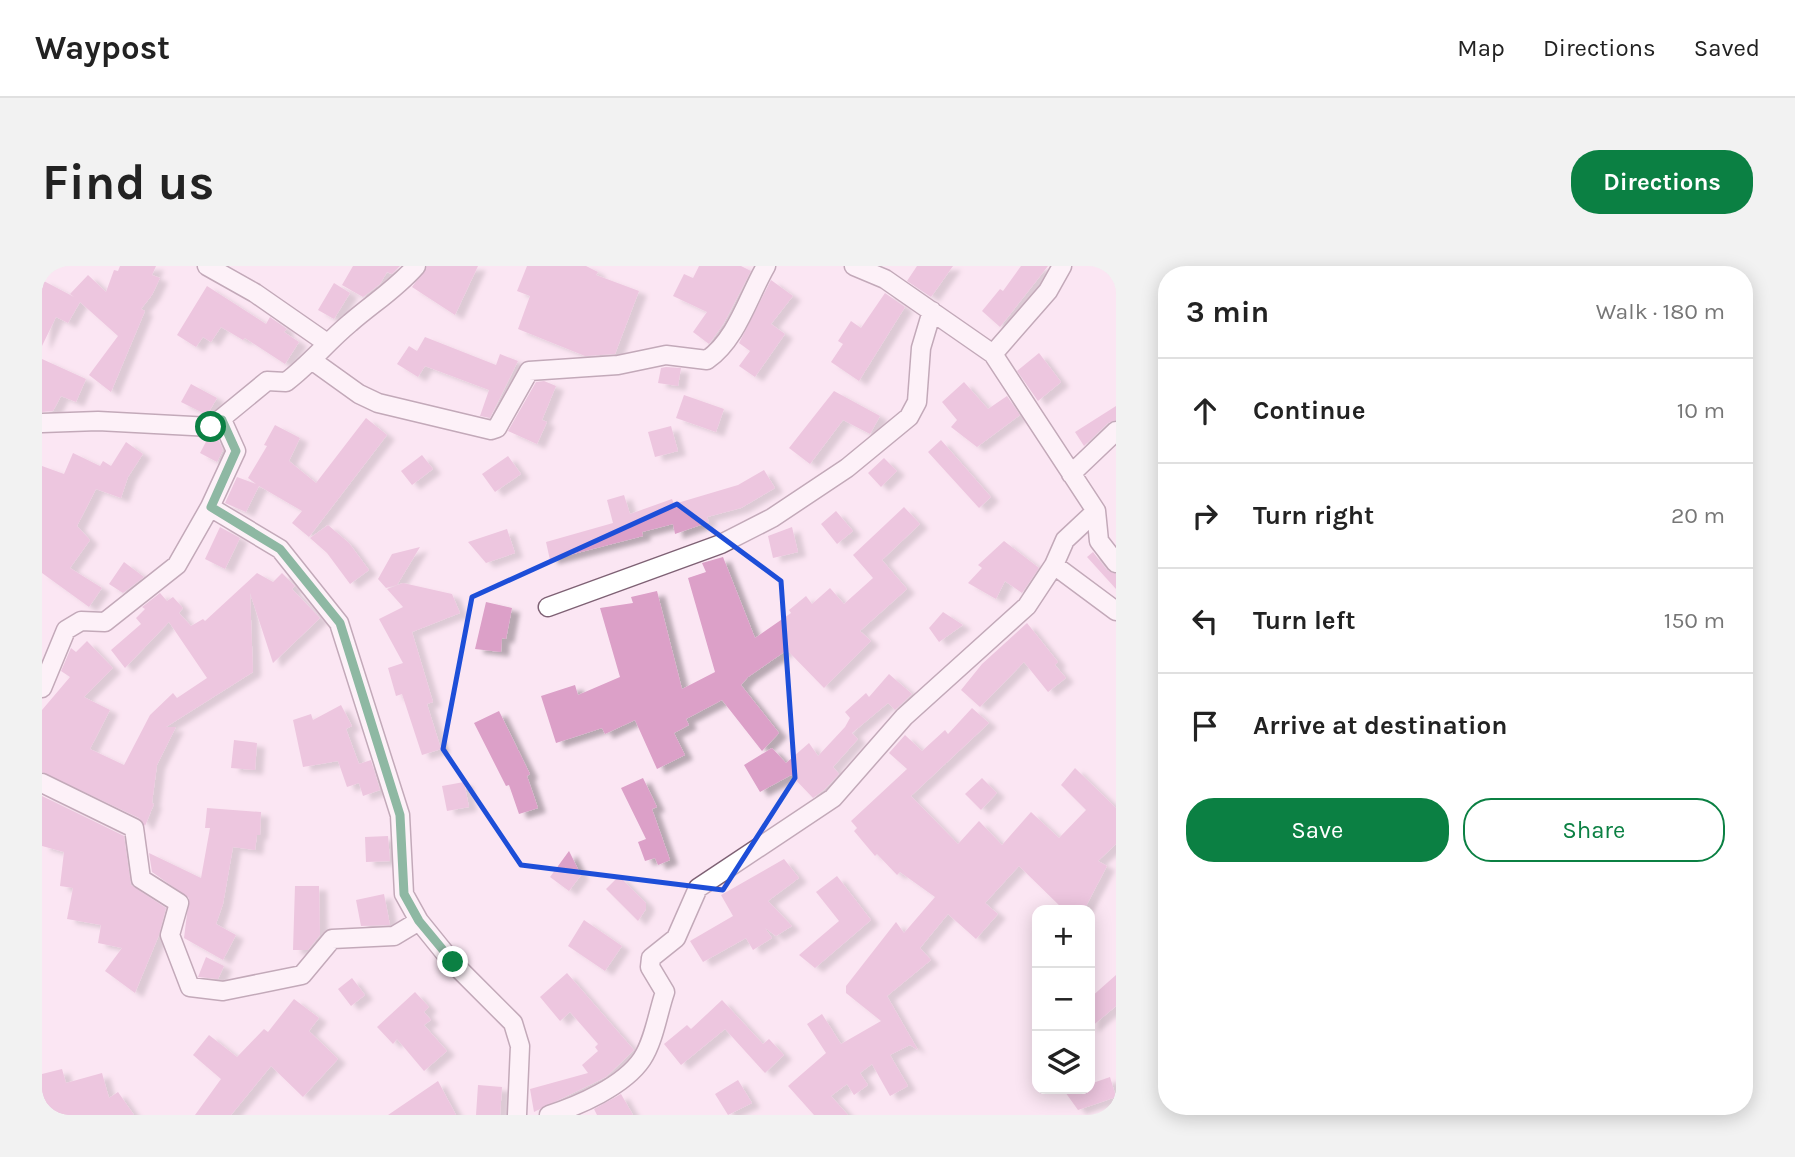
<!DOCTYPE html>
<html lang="en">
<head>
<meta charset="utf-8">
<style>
  :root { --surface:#fff; --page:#f2f2f2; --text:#222; --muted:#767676; --line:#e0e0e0; --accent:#0b8043 }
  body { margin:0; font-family:Karla,sans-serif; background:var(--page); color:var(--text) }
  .controls { position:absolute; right:21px; bottom:21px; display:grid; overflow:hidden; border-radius:14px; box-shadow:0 4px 18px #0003 }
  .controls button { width:63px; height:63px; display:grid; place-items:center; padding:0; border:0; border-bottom:2px solid var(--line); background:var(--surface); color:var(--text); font:35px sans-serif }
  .stop { position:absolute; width:21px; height:21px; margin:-16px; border:5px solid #0b8043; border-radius:50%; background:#fff }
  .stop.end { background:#0b8043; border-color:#fff; box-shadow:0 2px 7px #0008 }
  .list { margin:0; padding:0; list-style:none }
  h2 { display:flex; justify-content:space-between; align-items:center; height:91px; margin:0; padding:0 28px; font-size:30px }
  h2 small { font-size:23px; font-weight:400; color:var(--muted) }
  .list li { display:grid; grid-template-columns:46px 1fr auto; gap:21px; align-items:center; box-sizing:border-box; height:105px; padding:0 28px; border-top:2px solid var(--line) }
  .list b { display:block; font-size:26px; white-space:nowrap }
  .list em { font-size:23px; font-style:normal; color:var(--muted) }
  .actions { display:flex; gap:14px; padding:21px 28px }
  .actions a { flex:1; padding:16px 0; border:2px solid var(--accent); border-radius:28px; text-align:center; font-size:24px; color:var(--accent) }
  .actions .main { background:var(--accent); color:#fff }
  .icon { flex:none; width:38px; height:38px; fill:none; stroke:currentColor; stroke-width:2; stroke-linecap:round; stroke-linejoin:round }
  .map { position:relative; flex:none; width:1074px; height:849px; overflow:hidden; border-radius:28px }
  header { display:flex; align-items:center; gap:42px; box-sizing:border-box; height:98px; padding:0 35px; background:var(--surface); border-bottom:2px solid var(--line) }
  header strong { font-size:33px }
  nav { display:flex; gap:38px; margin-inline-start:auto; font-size:24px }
  .intro { display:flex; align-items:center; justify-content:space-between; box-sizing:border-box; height:168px; padding:0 42px }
  h1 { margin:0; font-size:49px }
  .button { padding:18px 32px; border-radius:28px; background:var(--accent); color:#fff; font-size:24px; font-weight:700 }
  main { display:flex; gap:42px; padding:0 42px }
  aside { flex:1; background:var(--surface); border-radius:28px; box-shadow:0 4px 18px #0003 }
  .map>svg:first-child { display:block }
</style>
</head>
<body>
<header>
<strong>Waypost</strong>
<nav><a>Map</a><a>Directions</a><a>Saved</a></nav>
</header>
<div class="intro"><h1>Find us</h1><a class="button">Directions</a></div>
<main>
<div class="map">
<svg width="1074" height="849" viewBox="0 0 1074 849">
  <defs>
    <filter id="shadow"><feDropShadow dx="8" dy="4.5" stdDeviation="2" flood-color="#0004"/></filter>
  </defs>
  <rect width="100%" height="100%" fill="#fbe6f3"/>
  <!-- building -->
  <path fill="#dca0c8" filter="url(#shadow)" d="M 78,0 L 114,0 L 110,9 L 118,12 L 110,29 L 99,43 L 103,45 L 69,126 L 47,109 L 76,70 L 38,36 L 26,57 L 14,51 L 0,80 L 0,14 L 32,31 L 28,28 L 46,9 L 64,26 L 72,4 L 76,5 Z
    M 311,0 L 358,0 L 350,8 L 345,6 L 338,18 L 321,31 L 300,19 Z
    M 385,0 L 436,0 L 413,49 L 370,21 Z
    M 485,0 L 544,0 L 556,6 L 554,9 L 597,25 L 573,88 L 543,90 L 476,63 L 488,30 L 475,25 Z
    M 657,0 L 699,0 L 709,5 L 682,57 L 667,78 L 651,66 L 665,46 L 631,30 L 642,8 L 651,12 Z
    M 875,0 L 911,0 L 889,31 L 865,15 Z
    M 979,0 L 1006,0 L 958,61 L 940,45 L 958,23 L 961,25 Z
    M 729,14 L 751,30 L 729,58 L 743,68 L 713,111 L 697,100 L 708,85 L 697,77 Z
    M 292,17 L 308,27 L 292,53 L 276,44 Z
    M 165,20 L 224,58 L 228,51 L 245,63 L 242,66 L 257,76 L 243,98 L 203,72 L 201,74 L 179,61 L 169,76 L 161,71 L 154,81 L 135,69 Z
    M 843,27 L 863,41 L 817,115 L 789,96 L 801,78 L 796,75 L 809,55 L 819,62 Z
    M 383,71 L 454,99 L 458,88 L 476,95 L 448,152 L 438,150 L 447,124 L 383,100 L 376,111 L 355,98 L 367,80 L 375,85 Z
    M 997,87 L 1019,116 L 996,135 L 975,105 Z
    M 0,93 L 44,113 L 34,136 L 19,130 L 11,145 L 0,146 Z
    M 624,101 L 639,102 L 636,120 L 616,117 L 619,102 Z
    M 502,115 L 514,120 L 500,154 L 505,156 L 495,178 L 466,165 L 494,116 Z
    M 922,116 L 946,143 L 965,130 L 978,149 L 935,181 L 909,161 L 915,154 L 900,136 Z
    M 149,118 L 175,132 L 165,149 L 139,136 Z
    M 792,125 L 838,150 L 828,168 L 801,154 L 768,198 L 747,182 Z
    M 642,129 L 682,143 L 674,166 L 634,152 Z
    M 1074,140 L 1074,154 L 1066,157 L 1042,180 L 1033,166 Z
    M 324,152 L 345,169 L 267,271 L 250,257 L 260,245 L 217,220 L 204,246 L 183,237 L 195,211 L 214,218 L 206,212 L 225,180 L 222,179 L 233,159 L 258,172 L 247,195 L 274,217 Z
    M 629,160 L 636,185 L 613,191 L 606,166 Z
    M 175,170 L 181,184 L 175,196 L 158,187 L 166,172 Z
    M 899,174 L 949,231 L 937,242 L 886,186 Z
    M 84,176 L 101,188 L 86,211 L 79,232 L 54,223 L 35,260 L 48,274 L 28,302 L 60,322 L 47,341 L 0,307 L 0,200 L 22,208 L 31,187 L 58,200 L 61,195 L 69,200 Z
    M 380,189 L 391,203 L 370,219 L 359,205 Z
    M 466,190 L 479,208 L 453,226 L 440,208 Z
    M 842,192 L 855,205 L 839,221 L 826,207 Z
    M 722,204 L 733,222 L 699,242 L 665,251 L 667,256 L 633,268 L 631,258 L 600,266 L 601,270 L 508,294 L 504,276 L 571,257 L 565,234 L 582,229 L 588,248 L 630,233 L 632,238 L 696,219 Z
    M 862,241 L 878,258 L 840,294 L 865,323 L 818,365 L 829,375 L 782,422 L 745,384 L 706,411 L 699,419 L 737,467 L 720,485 L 680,434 L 644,453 L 647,459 L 632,467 L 643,489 L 615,503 L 593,454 L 563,468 L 560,462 L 514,477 L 499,430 L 533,419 L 536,429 L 578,411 L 558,342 L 591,337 L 589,331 L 615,325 L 640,423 L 673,406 L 646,312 L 664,306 L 660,297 L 681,291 L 713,372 L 749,347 L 747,344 L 764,330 L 770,338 L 788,322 L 802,338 L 831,312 L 811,289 Z
    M 794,245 L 811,265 L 795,278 L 779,258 Z
    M 286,259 L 307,277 L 327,304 L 308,318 L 285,287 L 268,272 Z
    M 178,261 L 198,272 L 183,303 L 163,293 Z
    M 750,261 L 756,286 L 731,292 L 726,270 Z
    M 465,263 L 473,287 L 444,297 L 426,276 Z
    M 962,275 L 997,302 L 980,327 L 963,315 L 954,333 L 926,317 L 940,302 L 936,299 Z
    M 378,281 L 355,319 L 344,322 L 336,313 L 350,288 Z
    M 1051,286 L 1065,304 L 1074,308 L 1074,323 L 1045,291 Z
    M 82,296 L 102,311 L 81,327 L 67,318 Z
    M 215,307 L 231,316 L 240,307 L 253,320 L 250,323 L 278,352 L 231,397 L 208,327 L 211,406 L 124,461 L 134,461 L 115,499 L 110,537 L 112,538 L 103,560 L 97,552 L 0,506 L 0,444 L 28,411 L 19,405 L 29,382 L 34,386 L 45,375 L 71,402 L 42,431 L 68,444 L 48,483 L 82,499 L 108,449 L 131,427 L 135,432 L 165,412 L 127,356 L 83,402 L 69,384 L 99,358 L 94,352 L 103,343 L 100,341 L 118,327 L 125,335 L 131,331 L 141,342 L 137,347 L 149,360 L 161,353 L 163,355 Z
    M 361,317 L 410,328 L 418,347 L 370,366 L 391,436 L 385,438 L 399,483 L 380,489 L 360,428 L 354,430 L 346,402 L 361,397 L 337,353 L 361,341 L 345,323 Z
    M 444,336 L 470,342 L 464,373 L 460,372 L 459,386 L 433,383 Z
    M 901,346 L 921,359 L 897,376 L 887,362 Z
    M 985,357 L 1016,396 L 1013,399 L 1024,412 L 1006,426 L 982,396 L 938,441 L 919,424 L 940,398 Z
    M 847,408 L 870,428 L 853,444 L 846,437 L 810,467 L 816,473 L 791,501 L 797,508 L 783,523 L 771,532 L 749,509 L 718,526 L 702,499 L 730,482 L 744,497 L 767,477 L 776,490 L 803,461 L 808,452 L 803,446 L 824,427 L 827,431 Z
    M 299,439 L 310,460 L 304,463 L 317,498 L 329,494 L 338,524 L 321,530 L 317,517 L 305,521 L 296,495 L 261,501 L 251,454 L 269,448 L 271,454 Z
    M 930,442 L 947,457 L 869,530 L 916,578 L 937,555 L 960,579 L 989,546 L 1017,572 L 1044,544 L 1019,519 L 1033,502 L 1074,542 L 1074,578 L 1056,595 L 1065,600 L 1042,644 L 1022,644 L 977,600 L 943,637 L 956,648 L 934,673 L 906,648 L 878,682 L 889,694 L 845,730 L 876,784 L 868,779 L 848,789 L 866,820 L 848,830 L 830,798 L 818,807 L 826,819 L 812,829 L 805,818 L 789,830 L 806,849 L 772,849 L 746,820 L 784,787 L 765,758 L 780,748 L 799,778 L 839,755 L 804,727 L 804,720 L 854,656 L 862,667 L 893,631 L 858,606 L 855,609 L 835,588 L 833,590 L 812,565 L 815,562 L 809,555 L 865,503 L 847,487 L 863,469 L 880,485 L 903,464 L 906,468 Z
    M 457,445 L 488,508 L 485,510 L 496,542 L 477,548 L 467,519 L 464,520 L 432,457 Z
    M 192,474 L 215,477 L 213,504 L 189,502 Z
    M 601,512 L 615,541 L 610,543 L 628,594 L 616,599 L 613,592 L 603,595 L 596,576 L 604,573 L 579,522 Z
    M 940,512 L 955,527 L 939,544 L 923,528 Z
    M 422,516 L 427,541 L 405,545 L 400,520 Z
    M 0,530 L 82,570 L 89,619 L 124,642 L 117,669 L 93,727 L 63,705 L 80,682 L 56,677 L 59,659 L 25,653 L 31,622 L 18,620 L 22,586 L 0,580 Z
    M 165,542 L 219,546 L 218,569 L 215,569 L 213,584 L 191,581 L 181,638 L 174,658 L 194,669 L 181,694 L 142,672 L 147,632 L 110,606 L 107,587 L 159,612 L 168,562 L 163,562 Z
    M 346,570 L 348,595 L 324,596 L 323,571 Z
    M 527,585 L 539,609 L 527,625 L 508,611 Z
    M 742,593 L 757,612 L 726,635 L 750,660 L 734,670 L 723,662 L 730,672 L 711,684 L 704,672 L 661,696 L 648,675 L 691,650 L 679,629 Z
    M 577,610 L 604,637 L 604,643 L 596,655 L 564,623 Z
    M 795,610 L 829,654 L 773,702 L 757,689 L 797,655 L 774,626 Z
    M 253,620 L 277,620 L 278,669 L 266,684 L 251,684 Z
    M 342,628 L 348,659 L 319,660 L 314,634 Z
    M 542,654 L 580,680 L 563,705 L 526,680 Z
    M 164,691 L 182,700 L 176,713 L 156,711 Z
    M 525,707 L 592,784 L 564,811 L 492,846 L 488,823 L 546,807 L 540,799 L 556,785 L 553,781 L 556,778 L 528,746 L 518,755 L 498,731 Z
    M 1074,709 L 1074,740 L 1048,762 L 1048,732 Z
    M 310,712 L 323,729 L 309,740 L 296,723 Z
    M 373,726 L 387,741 L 382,746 L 389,754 L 382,759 L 405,785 L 382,805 L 355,773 L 351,778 L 335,761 Z
    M 252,733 L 277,752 L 267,765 L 296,793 L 261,831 L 229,800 L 189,849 L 153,849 L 179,813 L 151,789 L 167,769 L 195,791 L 222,763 L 226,766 Z
    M 680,734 L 721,778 L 727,773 L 742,789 L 723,807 L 683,763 L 639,799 L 622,778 L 645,759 L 649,763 Z
    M 20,803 L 24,817 L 60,807 L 67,832 L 76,826 L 92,849 L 0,849 L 0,808 Z
    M 1068,811 L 1074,831 L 1036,844 L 1021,823 L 1048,823 L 1048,818 Z
    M 696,814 L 710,837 L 686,849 L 673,828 Z
    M 396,815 L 414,849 L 346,849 Z
    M 436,819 L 460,821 L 458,849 L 434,849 Z
    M 579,828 L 591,849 L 555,849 L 552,843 Z"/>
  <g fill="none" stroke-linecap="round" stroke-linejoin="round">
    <!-- street casing -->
    <g stroke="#7e6174" stroke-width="21">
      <path id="street" d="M 165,0 L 213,27 L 285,77
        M 812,0 L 843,13 L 951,88 L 1054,245 L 1057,275 L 1074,297
        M 951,88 L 1006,25 L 1020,0
        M 271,95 L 317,128 L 336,137 L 449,164 L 455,162 L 487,105 L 576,99 L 624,89 L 665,94 C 695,73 706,31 724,0
        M 180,154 L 194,185 L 168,241 L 238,283 L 297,357 L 358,549 L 362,628 L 377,655 L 411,697 L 471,757 L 478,780 L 475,849
        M 0,157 L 56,155 L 169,161 L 225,115 L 244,116 C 268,98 285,76 308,57 C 331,37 354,23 374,0
        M 1029,208 L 1074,165
        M 1012,299 L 1023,274 L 1054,245
        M 506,341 L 679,278 L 730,252 L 805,202 L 867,151 L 875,136 L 879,82 L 890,45
        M 0,422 L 24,364 L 39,355 L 63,356 L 135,299 L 168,241
        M 0,517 L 92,562 L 99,613 L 137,637 L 128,669 L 148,721 L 181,725 L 260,709 L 290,673 L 352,670 L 377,655
        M 507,849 C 536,840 582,820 600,793 C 612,775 616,746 623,726 L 608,701 L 609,692 L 634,672 L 656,622 L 791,532 L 862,451 L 985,340 L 1012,299 L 1074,345"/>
    </g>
    <!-- street -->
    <use href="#street" stroke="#fff" stroke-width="18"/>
  </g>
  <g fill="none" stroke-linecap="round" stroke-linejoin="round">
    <!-- route -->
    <path stroke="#0b8043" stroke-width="9" d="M 169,161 L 180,154 L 194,185 L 169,241 L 238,283 L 298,357 L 358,549 L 362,628 L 377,655 L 411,696"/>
  </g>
  <!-- marked area -->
  <path d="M0 0H1074V849H0ZM 635,238 L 739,315 L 753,512 L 681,624 L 479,599 L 401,483 L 430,331 Z" fill="#fbe6f3" fill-opacity=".55" fill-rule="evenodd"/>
  <path fill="none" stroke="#1d4ed8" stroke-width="5" stroke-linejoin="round" d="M 635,238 L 739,315 L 753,512 L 681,624 L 479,599 L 401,483 L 430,331 Z"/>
</svg>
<div class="controls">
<button>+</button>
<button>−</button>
<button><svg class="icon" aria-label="layers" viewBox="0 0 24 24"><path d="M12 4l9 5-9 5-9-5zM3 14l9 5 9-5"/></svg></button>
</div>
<div class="stop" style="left:169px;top:161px"></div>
<div class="stop end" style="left:411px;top:696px"></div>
</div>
<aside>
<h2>3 min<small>Walk · 180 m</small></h2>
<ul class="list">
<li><svg class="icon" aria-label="ahead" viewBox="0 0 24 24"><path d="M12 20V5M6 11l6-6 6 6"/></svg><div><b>Continue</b></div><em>10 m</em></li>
<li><svg class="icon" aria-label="right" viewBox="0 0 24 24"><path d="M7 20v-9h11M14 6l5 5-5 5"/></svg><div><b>Turn right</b></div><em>20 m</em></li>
<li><svg class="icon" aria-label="left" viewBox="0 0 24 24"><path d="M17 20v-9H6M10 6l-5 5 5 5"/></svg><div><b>Turn left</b></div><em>150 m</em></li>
<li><svg class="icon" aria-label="arrive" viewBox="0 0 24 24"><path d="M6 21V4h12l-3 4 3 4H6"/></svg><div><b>Arrive at destination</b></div></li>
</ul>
<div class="actions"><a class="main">Save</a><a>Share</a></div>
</aside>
</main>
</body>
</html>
